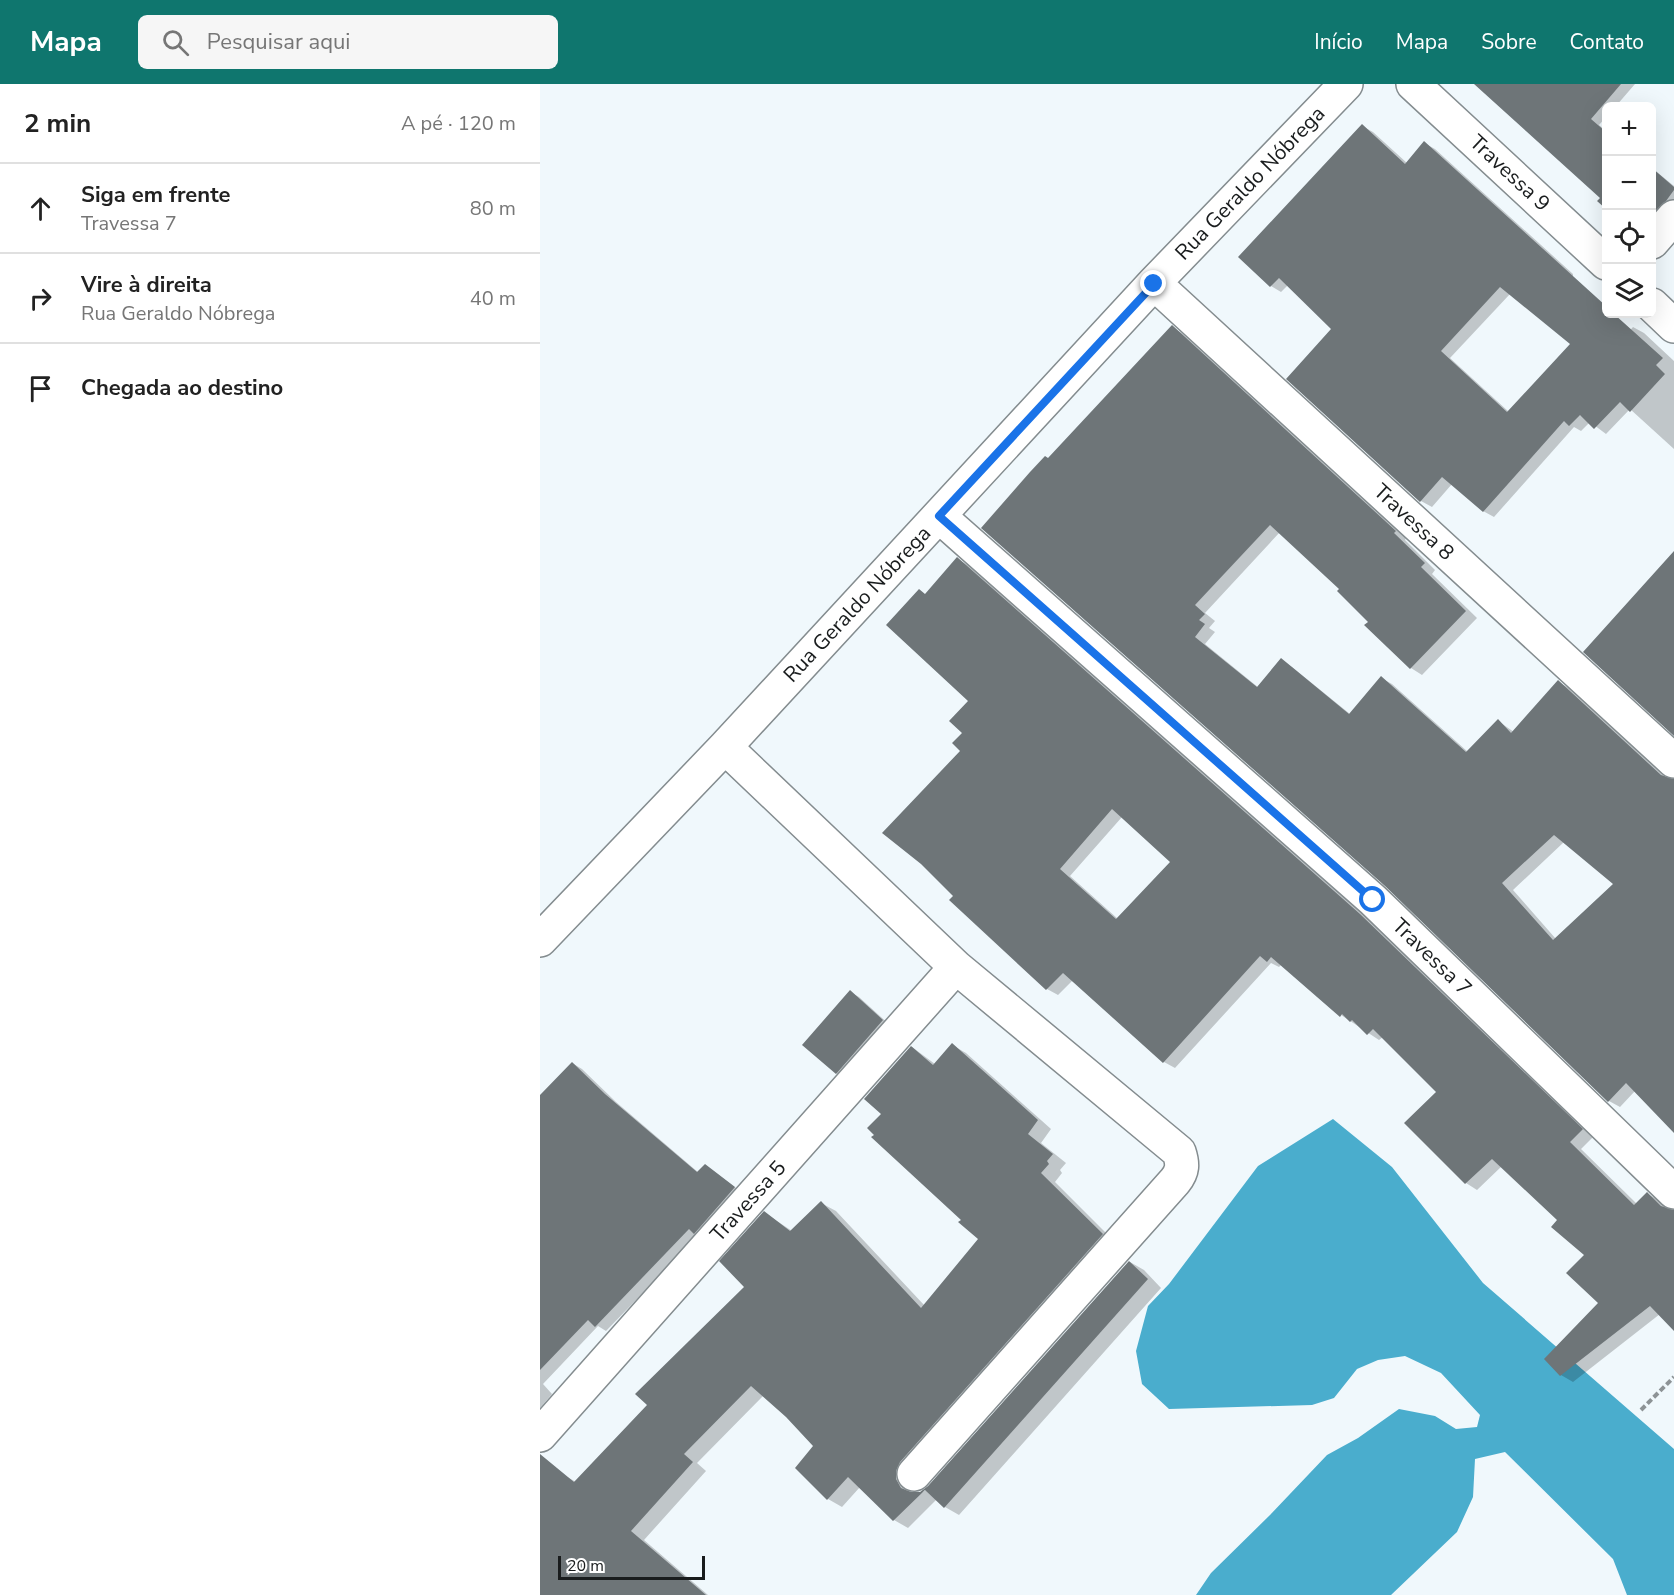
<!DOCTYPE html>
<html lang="pt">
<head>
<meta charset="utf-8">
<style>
  :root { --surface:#fff; --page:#f6f6f6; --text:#222; --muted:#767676; --line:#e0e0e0; --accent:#0f766e }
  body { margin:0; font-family:"Nunito Sans",sans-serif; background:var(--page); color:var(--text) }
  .controls { position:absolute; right:18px; top:18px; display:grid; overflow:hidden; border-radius:9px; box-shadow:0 6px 24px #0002 }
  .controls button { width:54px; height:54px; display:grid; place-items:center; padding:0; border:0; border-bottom:2px solid var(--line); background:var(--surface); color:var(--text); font:30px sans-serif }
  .scale { position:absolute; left:18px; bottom:15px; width:147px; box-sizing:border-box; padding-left:6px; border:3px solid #191c1d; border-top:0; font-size:16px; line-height:21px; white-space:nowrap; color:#191c1d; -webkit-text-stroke:4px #fff; paint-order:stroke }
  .stop { position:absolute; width:18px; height:18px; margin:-14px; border:4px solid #1a73e8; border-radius:50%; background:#fff }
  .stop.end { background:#1a73e8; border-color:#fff; box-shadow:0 2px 6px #0008 }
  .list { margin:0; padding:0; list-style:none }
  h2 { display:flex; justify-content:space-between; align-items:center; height:78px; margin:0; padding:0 24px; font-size:26px }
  h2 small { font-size:20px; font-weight:400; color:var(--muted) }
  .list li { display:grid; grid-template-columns:39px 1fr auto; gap:18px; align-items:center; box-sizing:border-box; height:90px; padding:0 24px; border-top:2px solid var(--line) }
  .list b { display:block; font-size:22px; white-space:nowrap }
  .list p { margin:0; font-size:20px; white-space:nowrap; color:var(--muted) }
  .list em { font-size:20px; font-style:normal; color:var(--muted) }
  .icon { flex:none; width:33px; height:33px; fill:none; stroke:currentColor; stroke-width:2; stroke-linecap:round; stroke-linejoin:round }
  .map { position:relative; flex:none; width:1134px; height:1511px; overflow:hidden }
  header { display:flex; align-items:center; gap:36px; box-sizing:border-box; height:84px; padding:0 30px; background:var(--accent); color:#fff }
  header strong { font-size:28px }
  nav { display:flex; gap:33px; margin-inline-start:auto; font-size:21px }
  .search { width:420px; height:54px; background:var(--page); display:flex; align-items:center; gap:15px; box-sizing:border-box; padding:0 21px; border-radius:9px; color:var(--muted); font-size:22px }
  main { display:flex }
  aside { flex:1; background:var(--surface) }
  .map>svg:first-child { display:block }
</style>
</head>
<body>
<header>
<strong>Mapa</strong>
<div class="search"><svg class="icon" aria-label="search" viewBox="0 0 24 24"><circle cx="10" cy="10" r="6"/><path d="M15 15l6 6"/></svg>Pesquisar aqui</div>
<nav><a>Início</a><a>Mapa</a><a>Sobre</a><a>Contato</a></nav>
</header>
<main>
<aside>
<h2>2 min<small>A pé · 120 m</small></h2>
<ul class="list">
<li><svg class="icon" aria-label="ahead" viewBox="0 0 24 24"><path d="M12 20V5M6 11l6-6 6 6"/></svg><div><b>Siga em frente</b><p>Travessa 7</p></div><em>80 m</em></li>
<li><svg class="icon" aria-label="right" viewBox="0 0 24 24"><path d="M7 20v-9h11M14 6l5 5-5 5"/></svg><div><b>Vire à direita</b><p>Rua Geraldo Nóbrega</p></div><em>40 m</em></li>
<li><svg class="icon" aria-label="arrive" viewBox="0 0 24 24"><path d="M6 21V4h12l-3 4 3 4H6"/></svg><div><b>Chegada ao destino</b></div></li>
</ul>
</aside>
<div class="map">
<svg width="1134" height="1511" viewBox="0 0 1134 1511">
  <rect width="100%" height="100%" fill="#f0f8fc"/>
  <!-- water -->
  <path fill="#4aadcd" d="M 793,1035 L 852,1083 L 943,1199 L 1134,1365 L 1134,1511 L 1087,1511 L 1073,1475 L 965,1368 L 935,1375 L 933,1413 L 917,1448 L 851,1511 L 656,1511 L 671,1489 L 730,1431 L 787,1371 L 818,1354 L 859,1325 L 895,1332 L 916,1345 L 937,1343 L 940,1331 L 901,1289 L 865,1272 L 838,1276 L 817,1285 L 794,1314 L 772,1321 L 629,1325 L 602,1300 L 596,1267 L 608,1222 L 629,1200 L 718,1082 Z"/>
  <!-- shadow -->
  <path fill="#0003" fill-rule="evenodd" d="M 937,0 L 1095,0 L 1076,22 L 1066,22 L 1066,33 L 1059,41 L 1066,47 L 1066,123 L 1059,117 L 1062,114 Z
    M 822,42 L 833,48 L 867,79 L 884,59 L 895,65 L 1033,190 L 1033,205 L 1086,251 L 1093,243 L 1104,249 L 1134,277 L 1134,365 L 1090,325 L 1066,350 L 1050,338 L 1041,347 L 1034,343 L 954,433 L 943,427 L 912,400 L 892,423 L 881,417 L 748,295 L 793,245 L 748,201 L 741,208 L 731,202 ZM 970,210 L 1032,260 L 969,328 L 910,274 Z
    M 1112,84 L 1134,102 L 1134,121 L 1112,147 Z
    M 632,243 L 643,250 L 866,454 L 865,456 L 895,486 L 892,490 L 937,534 L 882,591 L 871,584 L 826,542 L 831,538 L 801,505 L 740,448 L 665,529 L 675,537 L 669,544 L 675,548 L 665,560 L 719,604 L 741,576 L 752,583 L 810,630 L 841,594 L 852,600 L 928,668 L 958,637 L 974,648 L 1018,598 L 1029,604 L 1130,697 L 1134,697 L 1134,1047 L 1095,1007 L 1080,1023 L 1069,1017 L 846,801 L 508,376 ZM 1024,758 L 1075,800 L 1016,855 L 973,806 Z
    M 417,475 L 428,481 L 832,838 L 1053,1053 L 1041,1065 L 1097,1120 L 1107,1110 L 1119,1116 L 1130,1127 L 1134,1128 L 1134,1245 L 1120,1230 L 1033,1298 L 1021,1291 L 1006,1275 L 1060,1219 L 1046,1171 L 1019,1136 L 962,1082 L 937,1106 L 926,1099 L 899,1008 L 843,953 L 839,956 L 801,931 L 742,880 L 739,883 L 731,879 L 635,984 L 624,978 L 533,896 L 518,911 L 507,905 L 415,811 L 422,667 L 431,617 L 386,511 ZM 582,733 L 632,778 L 578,835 L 530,792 Z
    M 310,908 L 319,913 L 352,943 L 306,994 L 296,989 Z
    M 412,961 L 426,969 L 511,1045 L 501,1059 L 526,1079 L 520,1086 L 522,1089 L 515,1098 L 576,1159 L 370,1405 L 373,1410 L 381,1409 L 389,1404 L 590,1178 L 604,1186 L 621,1204 L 419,1431 L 405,1423 L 397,1415 L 368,1444 L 354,1436 L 320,1403 L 302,1423 L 288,1415 L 276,1361 L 224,1311 L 157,1379 L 166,1387 L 104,1456 L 168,1511 L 0,1511 L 0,1413 L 20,1389 L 36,1398 L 109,1321 L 206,1203 L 225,1129 L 252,1147 L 281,1119 L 296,1127 L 385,1222 L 440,1155 L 423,1135 L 343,1030 L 372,963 L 395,980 Z
    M 32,979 L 42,985 L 76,1018 L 159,1089 L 165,1081 L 204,1110 L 159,1151 L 66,1247 L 58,1242 L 3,1300 L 12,1310 L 0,1324 L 0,1013 Z"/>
  <!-- building -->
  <path fill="#6e7578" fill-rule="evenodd" d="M 934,0 L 1081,0 L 1051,35 L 1066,48 L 1066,125 L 1057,117 L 1060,114 Z
    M 822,40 L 865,80 L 884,57 L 1066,222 L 1066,230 L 1074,230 L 1123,274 L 1116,281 L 1125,290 L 1090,328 L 1080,318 L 1054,345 L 1040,331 L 1029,342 L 1024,337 L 943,428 L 902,393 L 880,418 L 746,295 L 791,245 L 739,194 L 730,203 L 698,173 ZM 960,203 L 1030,260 L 967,328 L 901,267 Z
    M 1112,84 L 1134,103 L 1134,106 L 1126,117 L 1112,130 Z
    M 632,241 L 856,447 L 854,449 L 885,479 L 881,483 L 926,527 L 870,585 L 824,541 L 828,538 L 797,507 L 799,505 L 730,441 L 655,521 L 665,530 L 659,536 L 665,540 L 655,553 L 717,603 L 741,574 L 809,630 L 841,592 L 926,668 L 958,635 L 971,649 L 1018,596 L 1121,691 L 1134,695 L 1134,1049 L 1086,999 L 1068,1018 L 845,802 L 441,444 L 490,388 L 505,372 L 508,374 ZM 1014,751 L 1073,800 L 1013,856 L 962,799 Z
    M 1134,467 L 1134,652 L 1043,568 Z
    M 417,473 L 820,830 L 1043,1045 L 1030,1058 L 1094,1121 L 1107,1108 L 1121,1122 L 1134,1126 L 1134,1247 L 1110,1222 L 1020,1292 L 1004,1275 L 1058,1219 L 1026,1189 L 1044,1171 L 1011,1143 L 1017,1136 L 952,1075 L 925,1100 L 864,1039 L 896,1008 L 833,945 L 827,951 L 812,936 L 810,938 L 802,930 L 800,933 L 731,873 L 727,878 L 720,872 L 623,979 L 523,889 L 506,906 L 409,816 L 413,812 L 381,780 L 342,749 L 420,667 L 412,659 L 422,649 L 409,637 L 428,617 L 346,541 L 379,505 L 385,510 ZM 572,725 L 630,778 L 576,835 L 520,785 Z
    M 310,906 L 343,936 L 296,990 L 262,961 Z
    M 412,959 L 498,1036 L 488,1050 L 513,1070 L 507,1077 L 509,1080 L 501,1089 L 563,1150 L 360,1378 L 356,1387 L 356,1395 L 361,1404 L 371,1408 L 380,1408 L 388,1402 L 589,1177 L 608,1195 L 404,1424 L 385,1406 L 353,1437 L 308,1393 L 287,1416 L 255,1384 L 273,1362 L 246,1333 L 211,1302 L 144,1370 L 153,1378 L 91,1447 L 166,1511 L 0,1511 L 0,1370 L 34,1398 L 107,1321 L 95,1310 L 204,1203 L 179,1177 L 224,1127 L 250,1147 L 281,1117 L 381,1224 L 438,1155 L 418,1138 L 421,1136 L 331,1053 L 334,1051 L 327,1044 L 341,1030 L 324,1015 L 371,962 L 393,981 Z
    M 32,978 L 65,1010 L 157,1088 L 165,1080 L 195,1103 L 154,1150 L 149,1145 L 55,1243 L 48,1236 L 0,1286 L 0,1011 Z"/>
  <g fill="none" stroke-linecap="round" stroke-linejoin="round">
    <!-- minor casing -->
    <g stroke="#848c8f" stroke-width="36">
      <path id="minor" d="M 873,0 L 1066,179
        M 1112,158 L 1134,133
        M 614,199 L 1134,677
        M 1112,221 L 1134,242
        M 399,432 L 833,816 L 1134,1108
        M 185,663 L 416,883 L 639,1068 C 643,1080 643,1087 635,1097 L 374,1390
        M 0,856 L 185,663 L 614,199 L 806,0
        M 0,1351 L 416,883"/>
    </g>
    <!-- path -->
    <path stroke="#8d9396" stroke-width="4" stroke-dasharray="6 3" stroke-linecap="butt" d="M 1101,1326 L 1134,1293"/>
    <!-- minor -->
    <use href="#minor" stroke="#fff" stroke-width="33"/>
  </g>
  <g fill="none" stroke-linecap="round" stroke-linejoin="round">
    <!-- route -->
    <path stroke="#1a73e8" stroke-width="8" d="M 614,200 L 399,432 L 833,816"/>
  </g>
  <g text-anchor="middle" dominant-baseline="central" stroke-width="5" stroke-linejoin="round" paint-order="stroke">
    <!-- street labels -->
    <g font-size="21" fill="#191c1d" stroke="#fff">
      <text transform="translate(970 89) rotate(43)">Travessa 9</text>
      <text transform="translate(710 99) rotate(-46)">Rua Geraldo Nóbrega</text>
      <text transform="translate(874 438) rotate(43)">Travessa 8</text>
      <text transform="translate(317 520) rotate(-47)">Rua Geraldo Nóbrega</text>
      <text transform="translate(892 873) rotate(44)">Travessa 7</text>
      <text transform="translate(208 1117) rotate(-48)">Travessa 5</text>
    </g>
  </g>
</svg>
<div class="controls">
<button>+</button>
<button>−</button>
<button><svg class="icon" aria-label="locate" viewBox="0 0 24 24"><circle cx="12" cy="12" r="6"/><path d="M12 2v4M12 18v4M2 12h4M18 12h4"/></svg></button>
<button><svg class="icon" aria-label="layers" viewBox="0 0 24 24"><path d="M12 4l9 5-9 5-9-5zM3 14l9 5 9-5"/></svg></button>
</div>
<div class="scale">20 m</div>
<div class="stop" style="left:833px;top:816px"></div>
<div class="stop end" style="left:614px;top:200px"></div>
</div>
</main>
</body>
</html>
